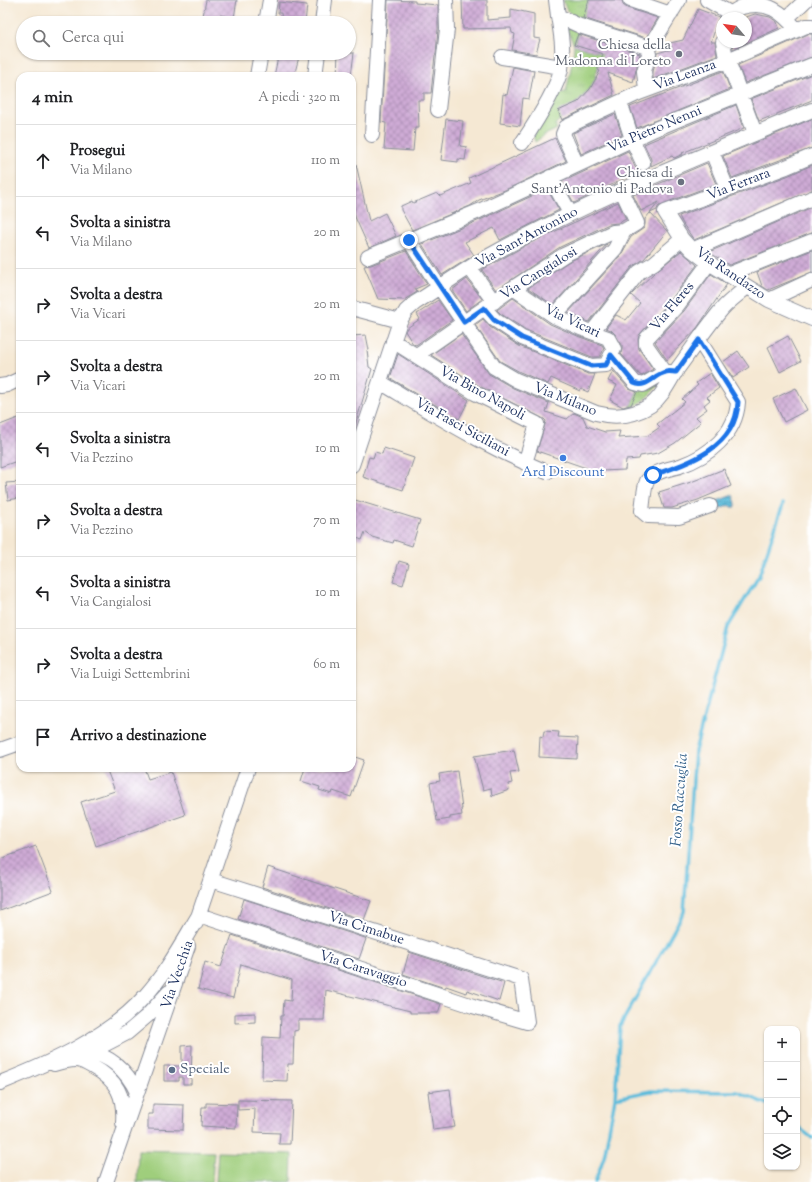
<!DOCTYPE html>
<html lang="it">
<head>
<meta charset="utf-8">
<style>
  :root { --surface:#fff; --page:#f2f2f2; --text:#202124; --muted:#757577; --line:#e0e0e0 }
  body { margin:0; font-family:"Sorts Mill Goudy",serif; background:var(--page); color:var(--text) }
  .controls { position:absolute; right:12px; bottom:12px; display:grid; overflow:hidden; border-radius:8px; box-shadow:0 1px 3px #0004 }
  .controls button { width:36px; height:36px; display:grid; place-items:center; padding:0; border:0; border-bottom:1px solid var(--line); background:var(--surface); color:var(--text); font:20px sans-serif }
  .compass { position:absolute; left:716px; top:12px; width:36px; height:36px; border-radius:50%; background:var(--surface); box-shadow:0 1px 3px #0004; rotate:299deg }
  .stop { position:absolute; width:12px; height:12px; margin:-9px; border:3px solid #1a73e8; border-radius:50%; background:#fff }
  .stop.end { background:#1a73e8; border-color:#fff; box-shadow:0 1px 4px #0008 }
  .list { margin:0; padding:0; list-style:none }
  h2 { display:flex; justify-content:space-between; align-items:center; height:52px; margin:0; padding:0 16px; font-size:17px }
  h2 small { font-size:13px; font-weight:400; color:var(--muted) }
  .list li { display:grid; grid-template-columns:26px 1fr auto; gap:12px; align-items:center; box-sizing:border-box; height:72px; padding:0 16px; border-top:1px solid var(--line) }
  .list b { display:block; font-size:15px; white-space:nowrap }
  .list p { margin:0; font-size:13px; white-space:nowrap; color:var(--muted) }
  .list em { font-size:13px; font-style:normal; color:var(--muted) }
  .icon { flex:none; width:22px; height:22px; fill:none; stroke:currentColor; stroke-width:2; stroke-linecap:round; stroke-linejoin:round }
  .map { position:relative; flex:none; width:812px; height:1182px; overflow:hidden }
  .search { position:absolute; background:var(--surface); box-shadow:0 1px 3px #0004; left:16px; top:16px; width:340px; height:44px; display:flex; align-items:center; gap:10px; box-sizing:border-box; padding:0 14px; border-radius:22px; color:var(--muted); font-size:15px }
  .panel { position:absolute; background:var(--surface); box-shadow:0 1px 3px #0004; left:16px; top:72px; width:340px; height:700px; border-radius:12px }
  .map>svg:first-child { display:block }
</style>
</head>
<body>
<div class="map">
<svg width="812" height="1182" viewBox="0 0 812 1182">
  <defs>
    <pattern id="grass-tufts" width="24" height="20" patternUnits="userSpaceOnUse"><rect width="24" height="20" fill="#9fce7c"/><path d="M3 7l-1-3M5 7V3M7 7l1-3M15 17l-1-3M17 17v-4M19 17l1-3" fill="none" stroke="#88b16e"/></pattern>
    <pattern id="water-rules" width="6" height="5" patternUnits="userSpaceOnUse"><rect width="6" height="5" fill="#5cbcdb"/><path d="M0 2.5h6" fill="none" stroke="#4b99b5"/></pattern>
    <pattern id="building-cross-hatch" width="8" height="8" patternUnits="userSpaceOnUse"><rect width="8" height="8" fill="#cfabd6"/><path d="M0 0l8 8M0 8l8-8" fill="none" stroke="#a78cb1"/></pattern>
  </defs>
  <rect width="100%" height="100%" fill="#fff"/>
  <filter id="ink" filterUnits="userSpaceOnUse"><feTurbulence type="fractalNoise" baseFrequency=".025" numOctaves="2"/><feDisplacementMap in="SourceGraphic" scale="8" xChannelSelector="R" yChannelSelector="G"/><feConvolveMatrix kernelMatrix="1 2 1 2 8 2 1 2 1" color-interpolation-filters="sRGB"/></filter>
  <filter id="wash" filterUnits="userSpaceOnUse"><feTurbulence type="fractalNoise" baseFrequency=".012" numOctaves="4" result="noise"/><feDisplacementMap in="SourceGraphic" scale="16" xChannelSelector="R" yChannelSelector="G"/><feGaussianBlur stdDeviation="0.9" result="paint"/><feColorMatrix in="noise" values="0 0 0 0 0 0 0 0 0 0 0 0 0 0 0 0 0 1.4 0 .05"/><feComposite in="paint" operator="in"/></filter>
  <g filter="url(#wash)">
    <rect width="100%" height="100%" fill="#f5e8d3"/>
    <!-- grass -->
    <path fill="url(#grass-tufts)" stroke="#5d7e6d" d="M 563,0 L 589,0 L 583,21 C 572,15 566,13 563,0 Z
      M 566,27 L 579,31 L 574,45 L 603,54 L 595,76 L 596,78 C 586,97 569,108 555,125 L 557,129 L 545,135 L 535,142 L 533,135 L 559,93 L 566,92 L 573,58 L 574,45 Z
      M 659,382 L 660,383 C 650,395 643,402 629,409 L 638,390 Z"/>
    <!-- park -->
    <path fill="#9fce7c" stroke="#5d7e6d" d="M 138,1150 L 214,1152 L 212,1182 L 137,1182 Z
      M 218,1152 L 292,1154 L 291,1182 L 216,1182 Z"/>
    <!-- water -->
    <path fill="url(#water-rules)" stroke="#3c769c" d="M 733,495 L 736,503 L 735,507 L 731,507 L 730,505 L 720,509 L 717,501 Z"/>
    <g fill="none" stroke-linecap="round" stroke-linejoin="round">
      <!-- stream -->
      <path stroke="#5cbcdb" stroke-width="3.5" d="M 615,1098 L 651,1091 L 738,1092 L 767,1104
        M 797,1126 L 812,1138
        M 595,1182 L 604,1157 L 615,1098 L 620,1026 L 684,912 L 695,751 L 728,627 L 759,576 L 783,504"/>
    </g>
    <g id="blocks">
      <!-- building -->
      <path fill="url(#building-cross-hatch)" d="M 206,0 L 237,0 L 234,18 L 220,15 L 219,19 L 203,16 Z
        M 388,0 L 415,1 L 415,3 L 438,5 L 438,29 L 436,55 L 435,55 L 431,93 L 424,93 L 424,100 L 418,100 L 419,128 L 415,128 L 413,151 L 384,149 L 386,123 L 381,122 Z
        M 462,0 L 487,0 L 487,20 L 511,18 L 511,9 L 534,14 L 534,38 L 540,39 L 536,54 L 512,50 L 515,34 L 512,33 L 511,28 L 463,29 Z
        M 589,0 L 622,0 L 623,5 L 627,8 L 658,18 L 646,38 L 583,18 Z
        M 279,2 L 307,5 L 305,23 L 282,23 L 281,13 L 278,13 Z
        M 698,9 L 719,17 L 711,42 L 715,42 L 717,55 L 653,79 L 653,72 L 657,53 L 672,49 L 670,43 L 683,40 Z
        M 755,14 L 770,17 L 777,22 L 779,28 L 733,49 L 732,42 L 746,42 L 746,17 Z
        M 578,34 L 640,54 L 633,82 L 608,73 L 614,95 L 562,120 L 558,111 L 578,102 L 590,89 L 600,71 L 598,70 L 598,66 L 603,54 L 574,45 Z
        M 808,34 L 812,34 L 812,57 L 745,83 L 738,65 Z
        M 279,53 L 300,53 L 294,76 L 274,76 Z
        M 338,53 L 354,53 L 351,76 L 337,76 Z
        M 513,67 L 534,71 L 529,99 L 523,98 L 520,126 L 500,123 L 503,94 L 507,95 Z
        M 723,71 L 730,89 L 637,128 L 630,107 Z
        M 812,74 L 812,100 L 759,121 L 751,99 Z
        M 736,105 L 744,128 L 682,153 L 683,154 L 674,158 L 672,156 L 651,166 L 651,159 L 644,144 Z
        M 615,114 L 622,135 L 581,154 L 573,133 Z
        M 446,119 L 463,121 L 460,146 L 467,147 L 465,160 L 458,159 L 458,162 L 441,160 Z
        M 812,119 L 812,148 L 732,178 L 723,156 Z
        M 555,138 L 566,161 L 505,190 L 479,200 L 470,206 L 412,230 L 401,210 L 401,206 L 412,201 L 413,203 L 437,193 L 440,196 L 471,183 L 469,178 Z
        M 628,151 L 635,167 L 640,171 L 574,203 L 562,182 Z
        M 707,163 L 716,184 L 662,204 L 658,207 L 657,210 L 650,213 L 667,231 L 644,259 L 632,267 L 589,322 L 568,313 L 621,255 L 631,237 L 644,228 L 645,224 L 645,219 L 659,202 L 641,211 L 633,195 Z
        M 356,164 L 369,221 L 385,213 L 396,236 L 369,248 L 355,217 L 353,208 L 352,208 L 352,165 Z
        M 812,165 L 812,190 L 694,240 L 683,224 L 679,216 L 787,176 Z
        M 547,189 L 559,210 L 500,240 L 494,228 L 465,242 L 474,255 L 442,275 L 422,244 L 480,220 Z
        M 618,202 L 626,219 L 618,223 L 609,224 L 560,247 L 496,290 L 482,270 L 530,243 Z
        M 812,207 L 812,233 L 729,265 L 709,252 Z
        M 607,244 L 553,305 L 528,288 L 568,262 Z
        M 812,250 L 812,272 L 768,290 L 762,286 L 757,272 Z
        M 406,251 L 427,284 L 415,289 L 417,292 L 404,300 L 378,299 L 364,266 L 371,265 Z
        M 681,251 L 697,265 L 670,301 L 640,334 L 638,339 L 639,349 L 653,369 L 642,376 L 640,375 L 621,354 L 622,349 L 622,345 L 615,334 L 611,330 L 606,328 L 616,315 L 626,320 L 640,303 L 631,295 L 633,293 L 654,273 Z
        M 711,274 L 727,284 L 697,328 L 667,360 L 655,342 L 684,311 Z
        M 467,279 L 482,299 L 466,311 L 452,290 Z
        M 513,298 L 550,324 L 580,337 L 602,345 L 604,348 L 602,353 L 600,357 L 592,357 L 526,330 L 501,314 L 497,310 Z
        M 438,300 L 452,320 L 416,345 L 413,344 L 405,331 L 407,328 L 420,319 L 417,314 Z
        M 483,319 L 490,327 L 519,346 L 588,374 L 595,374 L 588,392 L 581,389 L 580,391 L 551,378 L 548,384 L 520,372 L 500,361 L 475,325 Z
        M 461,334 L 489,374 L 513,388 L 549,403 L 546,412 L 567,419 L 574,413 L 583,417 L 587,426 L 605,432 L 620,431 L 618,438 L 647,436 L 660,427 L 657,424 L 685,402 L 682,399 L 698,385 L 696,383 L 710,373 L 719,388 L 707,397 L 710,400 L 704,405 L 707,409 L 696,417 L 701,422 L 675,443 L 658,453 L 640,456 L 639,459 L 626,460 L 625,470 L 601,471 L 592,470 L 537,451 L 546,421 L 544,419 L 479,386 L 431,355 Z
        M 366,335 L 369,350 L 367,350 L 369,367 L 372,369 L 354,429 L 352,428 L 352,336 Z
        M 788,336 L 801,361 L 780,372 L 768,347 Z
        M 738,351 L 749,367 L 733,378 L 723,362 Z
        M 398,354 L 469,400 L 459,419 L 390,378 Z
        M 613,371 L 629,389 L 637,392 L 631,405 L 623,407 L 610,400 L 617,385 L 608,381 Z
        M 796,388 L 807,410 L 784,422 L 773,399 Z
        M 18,418 L 20,424 L 20,460 L 0,467 L 0,425 Z
        M 384,448 L 414,458 L 403,490 L 363,477 L 369,457 L 373,458 L 375,452 L 382,454 Z
        M 724,469 L 731,486 L 698,500 L 672,508 L 664,508 L 659,492 L 691,482 Z
        M 20,482 L 20,498 L 8,500 L 6,483 Z
        M 352,499 L 420,520 L 412,546 L 394,540 L 393,543 L 372,537 L 365,532 L 362,540 L 352,536 Z
        M 399,561 L 409,564 L 403,585 L 393,582 Z
        M 544,731 L 559,732 L 558,737 L 578,738 L 577,759 L 539,757 L 540,736 L 543,737 Z
        M 514,750 L 519,772 L 510,773 L 512,783 L 508,784 L 509,790 L 492,796 L 491,788 L 483,790 L 474,756 Z
        M 352,756 L 364,760 L 351,797 L 333,791 L 332,794 L 319,790 L 320,787 L 301,781 L 305,768 L 352,768 Z
        M 106,768 L 144,768 L 148,779 L 171,772 L 185,815 L 96,846 L 81,802 L 115,791 Z
        M 457,771 L 462,809 L 461,809 L 462,815 L 450,817 L 450,819 L 437,821 L 436,813 L 435,813 L 430,783 L 440,781 L 439,774 Z
        M 36,846 L 53,891 L 0,911 L 0,859 Z
        M 268,867 L 371,901 L 364,920 L 262,887 Z
        M 244,899 L 365,938 L 366,939 L 359,959 L 238,919 Z
        M 232,935 L 441,1004 L 438,1013 L 410,1013 L 410,1011 L 326,990 L 324,1020 L 298,1020 L 298,1030 L 294,1031 L 293,1064 L 288,1064 L 287,1081 L 262,1080 L 263,1037 L 280,1038 L 281,1016 L 283,1016 L 284,1000 L 291,1001 L 292,980 L 241,964 L 233,998 L 198,989 L 205,962 L 221,967 Z
        M 409,952 L 504,983 L 499,1001 L 467,990 L 466,993 L 446,986 L 445,988 L 403,974 Z
        M 255,1013 L 255,1022 L 235,1023 L 235,1014 Z
        M 192,1045 L 191,1084 L 183,1084 L 183,1077 L 179,1077 L 179,1081 L 164,1081 L 164,1066 L 182,1066 L 182,1046 Z
        M 450,1089 L 453,1117 L 455,1127 L 433,1130 L 428,1092 Z
        M 238,1100 L 292,1101 L 290,1144 L 279,1144 L 280,1133 L 254,1132 L 255,1109 L 238,1110 Z
        M 206,1103 L 237,1104 L 236,1128 L 201,1126 L 202,1107 L 206,1107 Z
        M 153,1104 L 184,1105 L 183,1130 L 148,1129 L 148,1114 L 153,1114 Z"/>
    </g>
  </g>
  <g filter="url(#ink)">
    <use href="#blocks" fill-opacity="0" stroke="#888c98" stroke-width="1"/>
    <g fill="none" stroke-linecap="round" stroke-linejoin="round">
      <!-- minor casing -->
      <g stroke="#888c98" stroke-width="16">
        <path id="minor" d="M 556,0 L 558,16 L 580,26 L 647,47 L 652,44 L 679,0
          M 630,0 L 671,14
          M 707,0 L 730,13
          M 727,18 C 731,12 736,10 742,7 C 768,0 782,12 797,30
          M 787,18 L 806,0
          M 266,23 L 270,0
          M 322,23 L 325,0
          M 723,42 L 725,53 L 755,133
          M 502,57 L 561,67
          M 257,76 L 261,53
          M 315,76 L 318,53
          M 646,90 L 644,71 L 649,54
          M 438,110 L 447,29 L 446,0
          M 623,111 L 632,139 L 643,163
          M 372,135 L 380,0
          M 522,143 C 534,125 557,89 561,69 C 564,51 561,33 558,16
          M 712,152 L 724,181 L 726,190
          M 812,156 L 784,168 L 665,212 L 682,239 L 692,250 L 709,263 L 769,300 L 812,319
          M 577,165 L 563,134 L 566,127 L 639,93 L 728,60 L 806,26 L 812,26
          M 550,177 L 570,213
          M 409,240 L 434,279 L 494,367 L 516,380 L 596,413 C 615,418 634,416 651,405 C 664,395 669,381 678,368 C 692,349 706,328 722,309 C 729,301 739,294 747,287
          M 692,250 L 812,198
          M 368,257 L 479,211 L 655,129 L 812,65
          M 470,268 L 494,302
          M 727,275 L 812,241
          M 513,288 L 554,316 L 583,329 L 608,338 L 614,349 L 611,355 L 635,383 L 643,385 L 665,372 L 676,372
          M 769,300 L 812,280
          M 352,308 L 400,321
          M 484,308 L 495,320 L 522,338 L 591,366 L 606,365 L 611,355
          M 554,316 L 615,249 L 624,231
          M 592,332 L 639,272 L 654,263 L 682,239
          M 699,340 L 738,402 C 736,434 709,456 680,466 C 670,469 653,471 647,481 C 644,487 643,503 642,511 L 648,516 L 679,517 L 710,506
          M 393,341 L 475,393 L 537,424 L 525,463
          M 417,355 L 513,288 L 564,255 L 613,232 L 624,231 L 637,223 L 622,191
          M 665,372 L 646,345 L 646,339 L 677,306 L 709,263
          M 380,382 C 434,414 488,448 547,472
          M 0,386 L 7,385 L 20,379
          M 352,465 L 400,321 L 406,311 L 415,303 C 439,288 462,271 487,257 C 591,199 702,156 812,110
          M 0,750 L 20,743
          M 196,923 L 248,768
          M 87,1051 C 111,1056 127,1071 137,1092
          M 77,1059 L 127,1033 L 147,1016 L 169,992
          M 54,1064 C 61,1062 69,1060 76,1060 C 81,1060 88,1064 93,1067 C 117,1080 125,1096 123,1123
          M 0,1083 C 50,1063 109,1037 145,996 C 167,972 182,943 199,915 L 473,1006 L 527,1022 L 521,979 L 211,880
          M 106,1182 L 188,946"/>
      </g>
      <!-- minor -->
      <use href="#minor" stroke="#fff" stroke-width="14"/>
    </g>
  </g>
  <g fill="none" stroke-linecap="round" stroke-linejoin="round" filter="url(#ink)">
    <!-- route -->
    <path stroke="#1a73e8" stroke-width="5" d="M 409,240 L 464,322 L 484,308 L 494,320 L 522,338 L 591,366 L 606,365 L 611,355 L 634,383 C 647,389 654,374 666,372 C 669,371 673,372 676,372 L 699,340 L 738,402 C 736,448 689,463 653,475"/>
  </g>
  <!-- markers -->
  <g fill="#6b7280" stroke="#fff" stroke-width="1.5">
    <circle cx="679" cy="54" r="4"/>
    <circle cx="681" cy="182" r="4"/>
  </g>
  <circle fill="#3f7fe0" stroke="#fff" stroke-width="1.5" cx="563" cy="458" r="4"/>
  <circle fill="#5c6f8a" stroke="#fff" stroke-width="1.5" cx="172" cy="1070" r="4"/>
  <g text-anchor="middle" dominant-baseline="central" stroke-width="4" stroke-linejoin="round" paint-order="stroke">
    <!-- worship labels -->
    <g font-size="14" fill="#5b616d" stroke="#fff" text-anchor="end">
      <text x="671" y="46">Chiesa della<tspan x="671" dy="16">Madonna di Loreto</tspan></text>
      <text x="673" y="174">Chiesa di<tspan x="673" dy="16">Sant'Antonio di Padova</tspan></text>
    </g>
    <!-- street labels -->
    <g font-size="14" fill="#1b2f5e" stroke="#fff">
      <text transform="translate(685 76) rotate(-20)">Via Leanza</text>
      <text transform="translate(655 130) rotate(-23)">Via Pietro Nenni</text>
      <text transform="translate(739 185) rotate(-21)">Via Ferrara</text>
      <text transform="translate(527 238) rotate(-28)">Via Sant'Antonino</text>
      <text transform="translate(539 274) rotate(-32)">Via Cangialosi</text>
      <text transform="translate(730 274) rotate(34)">Via Randazzo</text>
      <text transform="translate(673 307) rotate(-50)">Via Fleres</text>
      <text transform="translate(572 322) rotate(25)">Via Vicari</text>
      <text transform="translate(482 394) rotate(29)">Via Bino Napoli</text>
      <text transform="translate(565 400) rotate(22)">Via Milano</text>
      <text transform="translate(462 428) rotate(29)">Via Fasci Siciliani</text>
      <text transform="translate(366 929) rotate(18)">Via Cimabue</text>
      <text transform="translate(363 970) rotate(18)">Via Caravaggio</text>
      <text transform="translate(178 975) rotate(-71)">Via Vecchia</text>
    </g>
    <!-- shop labels -->
    <g font-size="14" fill="#366cbe" stroke="#fff">
      <text x="563" y="473">Ard Discount</text>
    </g>
    <!-- service labels -->
    <g font-size="14" fill="#4e5e75" stroke="#fff" text-anchor="start">
      <text x="180" y="1070">Speciale</text>
    </g>
    <!-- water labels -->
    <g font-size="15" font-style="italic" fill="#32608a" stroke="#fff">
      <text transform="translate(680 800) rotate(-86)">Fosso Raccuglia</text>
    </g>
  </g>
</svg>
<div class="controls">
<button>+</button>
<button>−</button>
<button><svg class="icon" aria-label="locate" viewBox="0 0 24 24"><circle cx="12" cy="12" r="6"/><path d="M12 2v4M12 18v4M2 12h4M18 12h4"/></svg></button>
<button><svg class="icon" aria-label="layers" viewBox="0 0 24 24"><path d="M12 4l9 5-9 5-9-5zM3 14l9 5 9-5"/></svg></button>
</div>
<svg class="compass" viewBox="-18 -18 36 36"><path d="M0-13l5 13h-10z" fill="#e53935"/><path d="M0 13l5-13h-10z" fill="#757577"/></svg>
<div class="stop" style="left:653px;top:475px"></div>
<div class="stop end" style="left:409px;top:240px"></div>
<div class="search"><svg class="icon" aria-label="search" viewBox="0 0 24 24"><circle cx="10" cy="10" r="6"/><path d="M15 15l6 6"/></svg>Cerca qui</div>
<section class="panel">
<h2>4 min<small>A piedi · 320 m</small></h2>
<ul class="list">
<li><svg class="icon" aria-label="ahead" viewBox="0 0 24 24"><path d="M12 20V5M6 11l6-6 6 6"/></svg><div><b>Prosegui</b><p>Via Milano</p></div><em>110 m</em></li>
<li><svg class="icon" aria-label="left" viewBox="0 0 24 24"><path d="M17 20v-9H6M10 6l-5 5 5 5"/></svg><div><b>Svolta a sinistra</b><p>Via Milano</p></div><em>20 m</em></li>
<li><svg class="icon" aria-label="right" viewBox="0 0 24 24"><path d="M7 20v-9h11M14 6l5 5-5 5"/></svg><div><b>Svolta a destra</b><p>Via Vicari</p></div><em>20 m</em></li>
<li><svg class="icon" aria-label="right" viewBox="0 0 24 24"><path d="M7 20v-9h11M14 6l5 5-5 5"/></svg><div><b>Svolta a destra</b><p>Via Vicari</p></div><em>20 m</em></li>
<li><svg class="icon" aria-label="left" viewBox="0 0 24 24"><path d="M17 20v-9H6M10 6l-5 5 5 5"/></svg><div><b>Svolta a sinistra</b><p>Via Pezzino</p></div><em>10 m</em></li>
<li><svg class="icon" aria-label="right" viewBox="0 0 24 24"><path d="M7 20v-9h11M14 6l5 5-5 5"/></svg><div><b>Svolta a destra</b><p>Via Pezzino</p></div><em>70 m</em></li>
<li><svg class="icon" aria-label="left" viewBox="0 0 24 24"><path d="M17 20v-9H6M10 6l-5 5 5 5"/></svg><div><b>Svolta a sinistra</b><p>Via Cangialosi</p></div><em>10 m</em></li>
<li><svg class="icon" aria-label="right" viewBox="0 0 24 24"><path d="M7 20v-9h11M14 6l5 5-5 5"/></svg><div><b>Svolta a destra</b><p>Via Luigi Settembrini</p></div><em>60 m</em></li>
<li><svg class="icon" aria-label="arrive" viewBox="0 0 24 24"><path d="M6 21V4h12l-3 4 3 4H6"/></svg><div><b>Arrivo a destinazione</b></div></li>
</ul>
</section>
</div>
</body>
</html>
